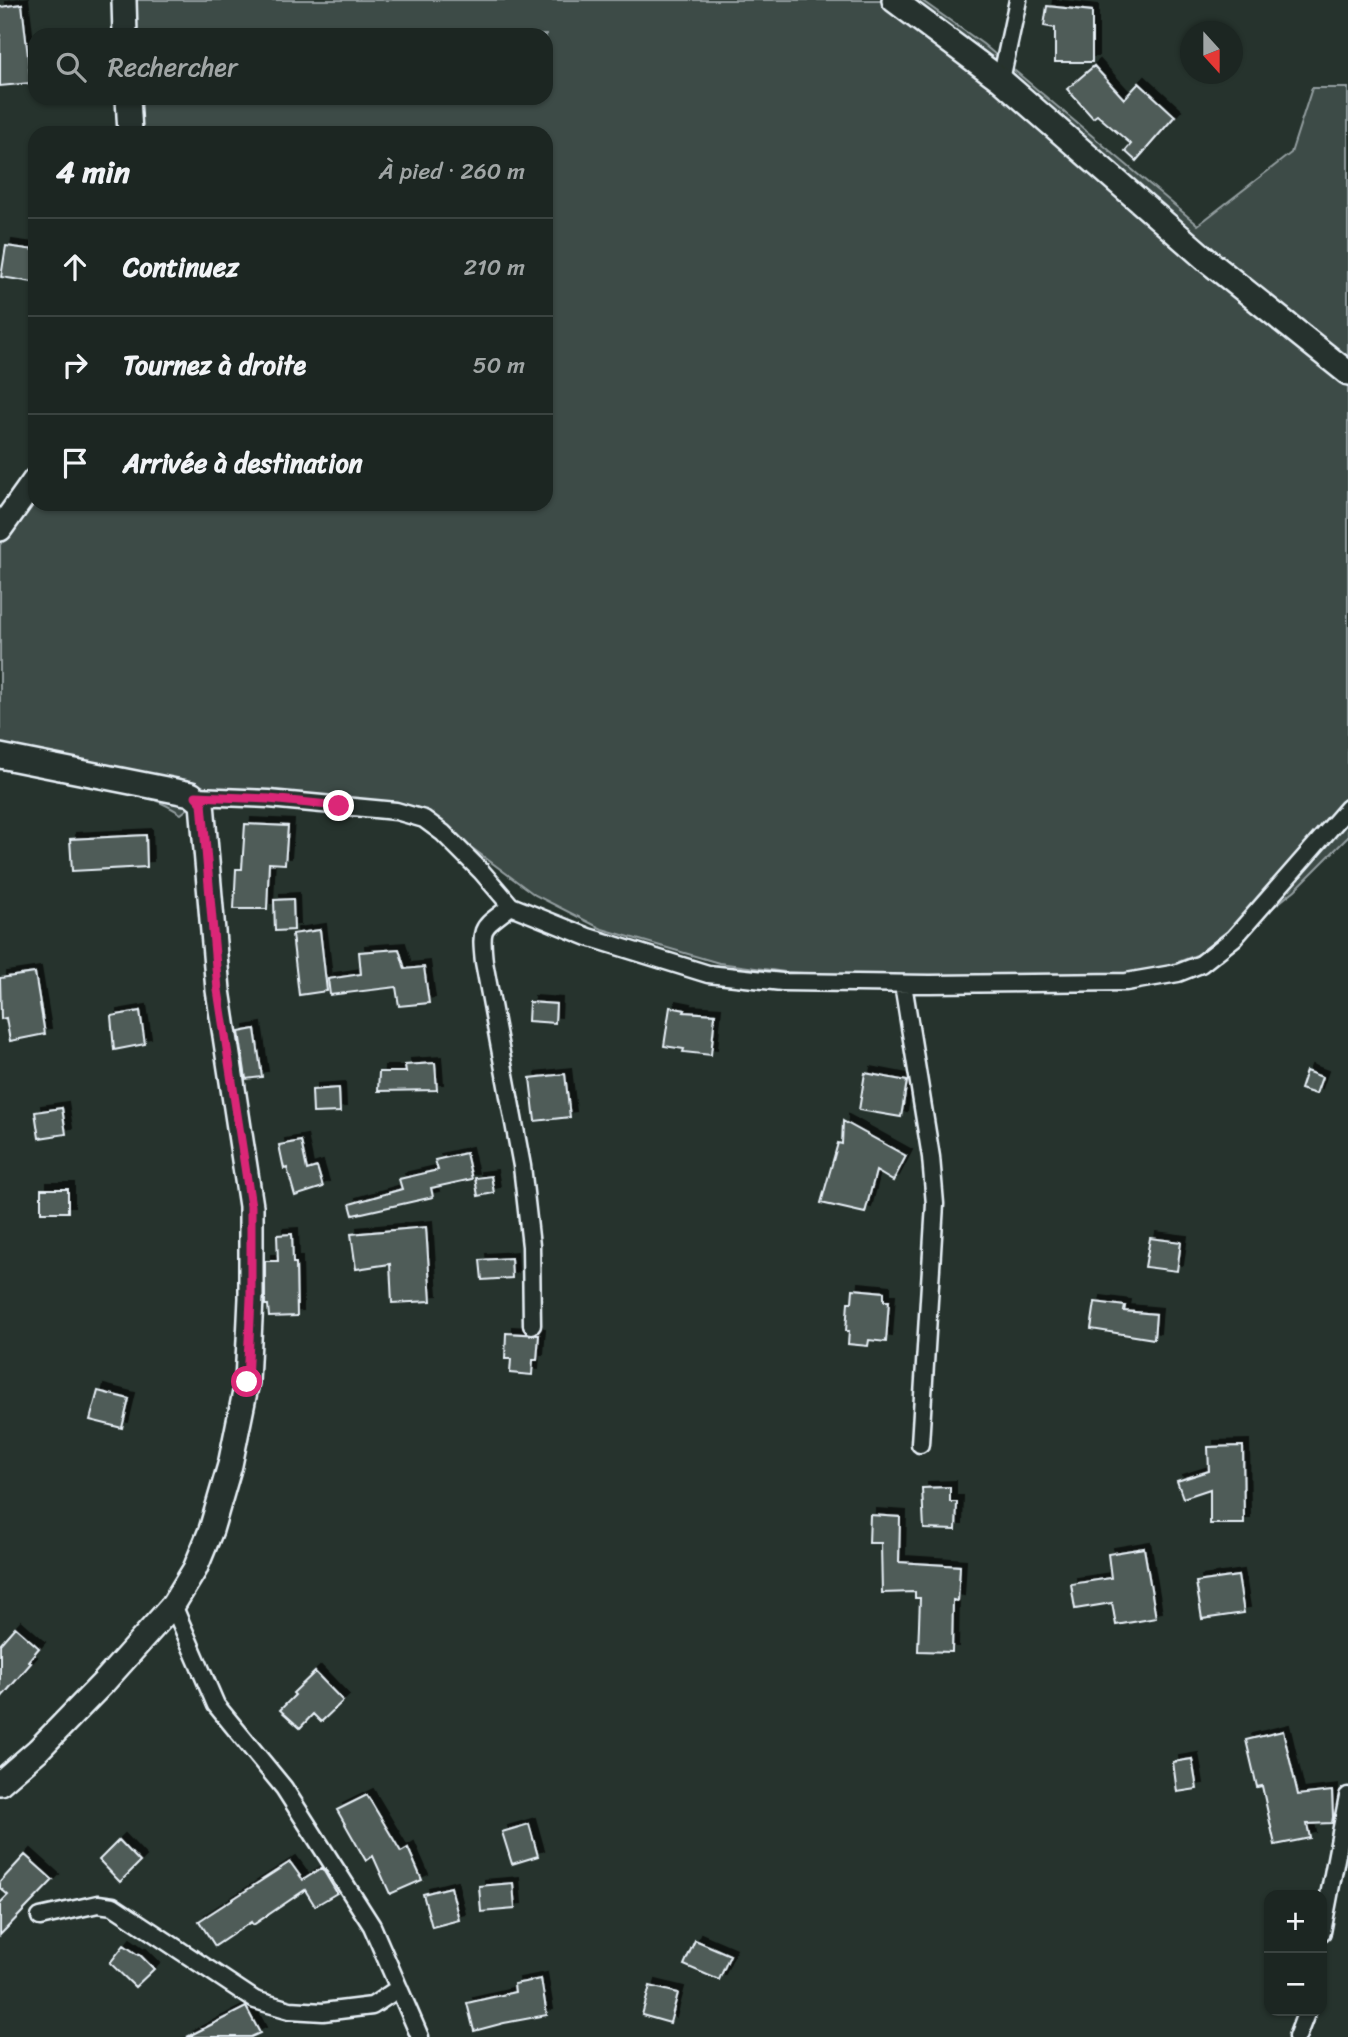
<!DOCTYPE html>
<html lang="fr">
<head>
<meta charset="utf-8">
<style>
  :root { --surface:#1c2622; --page:#252e2a; --text:#f1f3f6; --muted:#a0a5a5; --line:#3a4340 }
  body { margin:0; font-family:Sriracha,sans-serif; background:var(--page); color:var(--text) }
  .controls { position:absolute; right:21px; bottom:21px; display:grid; overflow:hidden; border-radius:14px; box-shadow:0 2px 5px #0004 }
  .controls button { width:63px; height:63px; display:grid; place-items:center; padding:0; border:0; border-bottom:2px solid var(--line); background:var(--surface); color:var(--text); font:35px sans-serif }
  .compass { position:absolute; left:1180px; top:21px; width:63px; height:63px; border-radius:50%; background:var(--surface); box-shadow:0 2px 5px #0004; rotate:159deg }
  .stop { position:absolute; width:21px; height:21px; margin:-16px; border:5px solid #db2777; border-radius:50%; background:#fff }
  .stop.end { background:#db2777; border-color:#fff; box-shadow:0 2px 7px #0008 }
  .list { margin:0; padding:0; list-style:none }
  h2 { display:flex; justify-content:space-between; align-items:center; height:91px; margin:0; padding:0 28px; font-size:30px }
  h2 small { font-size:23px; font-weight:400; color:var(--muted) }
  .list li { display:grid; grid-template-columns:46px 1fr auto; gap:21px; align-items:center; box-sizing:border-box; height:98px; padding:0 28px; border-top:2px solid var(--line) }
  .list b { display:block; font-size:26px; white-space:nowrap }
  .list em { font-size:23px; font-style:normal; color:var(--muted) }
  .icon { flex:none; width:38px; height:38px; fill:none; stroke:currentColor; stroke-width:2; stroke-linecap:round; stroke-linejoin:round }
  .map { position:relative; flex:none; width:1348px; height:2037px; overflow:hidden }
  .search { position:absolute; background:var(--surface); box-shadow:0 2px 5px #0004; left:28px; top:28px; width:525px; height:77px; display:flex; align-items:center; gap:18px; box-sizing:border-box; padding:0 24px; border-radius:21px; color:var(--muted); font-size:26px }
  .panel { position:absolute; background:var(--surface); box-shadow:0 2px 5px #0004; left:28px; top:126px; width:525px; height:385px; border-radius:21px }
  .map>svg:first-child { display:block }
</style>
</head>
<body>
<div class="map">
<svg width="1348" height="2037" viewBox="0 0 1348 2037">
  <defs>
    <filter id="shadow"><feDropShadow dx="6" dy="-6" stdDeviation="0" flood-color="#0009"/></filter>
  </defs>
  <rect width="100%" height="100%" fill="#26332d"/>
  <filter id="ink" filterUnits="userSpaceOnUse"><feTurbulence type="fractalNoise" baseFrequency=".0143" numOctaves="2"/><feDisplacementMap in="SourceGraphic" scale="14" xChannelSelector="R" yChannelSelector="G"/><feConvolveMatrix kernelMatrix="1 2 1 2 8 2 1 2 1" color-interpolation-filters="sRGB"/></filter>
  <g filter="url(#ink)">
    <!-- green -->
    <path fill="#3e4b47" stroke="#939ea0" stroke-width="2" d="M 118,0 L 921,0 L 983,44 L 1198,225 L 1291,153 L 1312,88 L 1348,88 L 1348,837 L 1295,890 L 1228,943 L 1131,980 L 991,974 L 936,977 L 857,976 L 785,972 L 719,963 L 602,929 L 535,895 L 445,828 L 398,818 L 336,810 L 218,803 L 195,803 L 181,814 C 136,783 55,775 0,765 L 0,545 L 35,489 L 35,504 L 546,504 L 546,133 L 126,133 L 126,98 L 546,98 L 546,35 L 122,35 Z"/>
    <!-- building -->
    <path fill="#505c59" stroke="#e8f1f8" stroke-width="2" filter="url(#shadow)" d="M 22,4 L 31,83 L 0,86 L 0,7 Z
      M 1047,6 L 1092,11 L 1092,62 L 1055,62 L 1055,28 L 1044,26 Z
      M 1094,66 L 1124,99 L 1139,83 L 1175,116 L 1136,161 L 1125,151 L 1131,144 L 1097,115 L 1093,118 L 1067,89 Z
      M 6,246 L 35,250 L 33,282 L 1,277 Z
      M 245,824 L 288,826 L 285,864 L 269,863 L 267,909 L 234,909 L 236,869 L 242,869 Z
      M 146,835 L 147,867 L 72,871 L 70,839 Z
      M 293,899 L 294,930 L 275,931 L 274,900 Z
      M 320,930 L 327,991 L 299,995 L 292,934 Z
      M 399,949 L 405,969 L 424,967 L 429,1003 L 399,1006 L 396,987 L 330,995 L 328,979 L 361,974 L 359,952 Z
      M 35,973 L 45,1034 L 10,1041 L 6,1018 L 1,1019 L 0,978 Z
      M 529,1002 L 556,1004 L 555,1023 L 528,1021 Z
      M 670,1007 L 685,1010 L 684,1012 L 715,1014 L 711,1055 L 683,1052 L 684,1049 L 664,1046 Z
      M 140,1011 L 145,1044 L 114,1050 L 111,1016 Z
      M 255,1029 L 262,1077 L 246,1079 L 239,1032 Z
      M 435,1063 L 437,1090 L 378,1091 L 379,1072 L 406,1072 L 405,1065 Z
      M 1306,1071 L 1322,1077 L 1316,1094 L 1300,1089 Z
      M 865,1073 L 907,1081 L 901,1117 L 859,1110 Z
      M 565,1074 L 570,1117 L 535,1121 L 530,1078 Z
      M 339,1088 L 340,1112 L 313,1113 L 312,1090 Z
      M 62,1108 L 66,1134 L 39,1138 L 35,1112 Z
      M 843,1121 L 906,1156 L 893,1181 L 876,1171 L 865,1213 L 821,1203 L 838,1143 L 842,1144 Z
      M 301,1141 L 307,1170 L 317,1167 L 323,1187 L 295,1196 L 287,1168 L 284,1169 L 279,1145 Z
      M 466,1153 L 472,1179 L 431,1188 L 433,1197 L 353,1215 L 350,1204 L 402,1189 L 399,1179 L 438,1170 L 435,1160 Z
      M 491,1176 L 494,1193 L 478,1196 L 475,1178 Z
      M 41,1189 L 68,1189 L 68,1212 L 41,1212 Z
      M 426,1227 L 431,1301 L 392,1303 L 390,1264 L 356,1269 L 351,1234 Z
      M 292,1234 L 293,1263 L 296,1263 L 297,1316 L 269,1317 L 268,1305 L 265,1305 L 265,1261 L 278,1261 L 277,1235 Z
      M 1150,1238 L 1181,1242 L 1177,1271 L 1145,1267 Z
      M 511,1258 L 512,1278 L 482,1280 L 480,1260 Z
      M 853,1289 L 884,1292 L 884,1301 L 889,1301 L 886,1342 L 869,1340 L 868,1346 L 848,1344 L 849,1331 L 846,1331 L 848,1302 L 852,1302 Z
      M 1095,1302 L 1125,1306 L 1124,1311 L 1156,1314 L 1154,1339 L 1091,1329 Z
      M 506,1333 L 539,1335 L 537,1360 L 533,1360 L 532,1375 L 510,1373 L 511,1359 L 505,1359 Z
      M 98,1391 L 129,1399 L 122,1428 L 90,1420 Z
      M 1243,1446 L 1244,1524 L 1210,1524 L 1210,1489 L 1183,1498 L 1177,1481 L 1209,1471 L 1208,1447 Z
      M 950,1487 L 950,1502 L 957,1502 L 956,1530 L 924,1529 L 922,1488 Z
      M 870,1515 L 900,1517 L 899,1562 L 960,1566 L 958,1601 L 953,1600 L 952,1652 L 918,1651 L 920,1598 L 915,1598 L 915,1592 L 882,1593 L 881,1543 L 869,1543 Z
      M 1144,1548 L 1156,1618 L 1116,1625 L 1112,1603 L 1075,1609 L 1071,1584 L 1111,1578 L 1108,1554 Z
      M 1238,1576 L 1244,1613 L 1202,1619 L 1196,1582 Z
      M 15,1627 L 39,1648 L 28,1661 L 31,1663 L 0,1699 L 0,1644 Z
      M 315,1672 L 343,1701 L 321,1722 L 313,1714 L 300,1728 L 280,1710 L 295,1695 L 293,1693 Z
      M 1283,1731 L 1298,1795 L 1332,1791 L 1333,1817 L 1332,1823 L 1307,1824 L 1310,1838 L 1275,1845 L 1262,1786 L 1257,1787 L 1246,1740 Z
      M 1192,1759 L 1197,1789 L 1177,1792 L 1173,1762 Z
      M 367,1795 L 401,1852 L 408,1848 L 422,1880 L 390,1894 L 373,1856 L 366,1861 L 337,1810 Z
      M 529,1824 L 538,1856 L 512,1864 L 502,1832 Z
      M 119,1840 L 140,1862 L 120,1882 L 99,1860 Z
      M 25,1855 L 53,1880 L 0,1935 L 0,1903 L 8,1895 L 0,1888 L 0,1882 Z
      M 290,1862 L 303,1880 L 322,1868 L 337,1893 L 315,1906 L 305,1890 L 253,1925 L 251,1922 L 215,1946 L 199,1921 Z
      M 513,1883 L 515,1909 L 481,1912 L 479,1886 Z
      M 451,1887 L 459,1920 L 432,1927 L 423,1894 Z
      M 695,1940 L 730,1955 L 719,1980 L 684,1965 Z
      M 124,1945 L 138,1955 L 139,1954 L 154,1969 L 135,1987 L 110,1963 Z
      M 541,1979 L 547,2015 L 504,2023 L 474,2031 L 467,2003 L 515,1992 L 514,1984 Z
      M 650,1986 L 678,1993 L 670,2023 L 642,2015 Z
      M 246,2007 L 260,2033 L 251,2037 L 187,2037 Z"/>
    <g fill="none" stroke-linecap="round" stroke-linejoin="round">
      <!-- street casing -->
      <g stroke="#e8f1f8" stroke-width="21">
        <path id="street" d="M 1001,80 L 1018,0
          M 196,796 L 269,799 L 396,811 L 424,819 L 443,833 L 481,871 L 511,906 L 588,937 L 708,974 L 782,982 L 930,984 L 1126,982 L 1178,973 L 1201,964 L 1234,938 L 1348,808
          M 511,906 C 482,929 480,924 484,962 L 522,1166 L 531,1246 L 532,1325
          M 903,984 L 931,1157 L 935,1204 L 920,1444
          M 173,1605 L 216,1705 L 284,1788 L 372,1926 L 420,2037
          M 40,1917 L 98,1904 L 113,1906 L 255,2000 L 290,2010 L 323,2012 L 372,2006 L 399,1988
          M 1322,1932 L 1348,1796
          M 1297,2037 L 1307,2011"/>
      </g>
      <!-- secondary casing -->
      <g stroke="#e8f1f8" stroke-width="28">
        <path id="secondary" d="M 124,0 L 125,35
          M 894,0 L 1001,80 L 1208,261 L 1348,373
          M 128,98 L 130,133
          M 0,529 L 35,480
          M 0,756 L 191,794 L 202,803 L 218,990 L 251,1206 L 251,1298 L 247,1382 L 230,1465 L 211,1530 L 195,1569 L 173,1605 L 104,1682 L 38,1750 L 0,1783"/>
      </g>
      <!-- street -->
      <use href="#street" stroke="#26332d" stroke-width="16"/>
      <!-- secondary -->
      <use href="#secondary" stroke="#26332d" stroke-width="23"/>
    </g>
  </g>
  <g fill="none" stroke-linecap="round" stroke-linejoin="round" filter="url(#ink)">
    <!-- route -->
    <path stroke="#db2777" stroke-width="9" d="M 247,1382 L 251,1298 L 251,1206 L 218,990 L 202,803 L 196,796 L 269,799 L 339,806"/>
  </g>
</svg>
<div class="controls">
<button>+</button>
<button>−</button>
</div>
<svg class="compass" viewBox="-18 -18 36 36"><path d="M0-13l5 13h-10z" fill="#e53935"/><path d="M0 13l5-13h-10z" fill="#a0a5a5"/></svg>
<div class="stop" style="left:247px;top:1382px"></div>
<div class="stop end" style="left:339px;top:806px"></div>
<div class="search"><svg class="icon" aria-label="search" viewBox="0 0 24 24"><circle cx="10" cy="10" r="6"/><path d="M15 15l6 6"/></svg>Rechercher</div>
<section class="panel">
<h2>4 min<small>À pied · 260 m</small></h2>
<ul class="list">
<li><svg class="icon" aria-label="ahead" viewBox="0 0 24 24"><path d="M12 20V5M6 11l6-6 6 6"/></svg><div><b>Continuez</b></div><em>210 m</em></li>
<li><svg class="icon" aria-label="right" viewBox="0 0 24 24"><path d="M7 20v-9h11M14 6l5 5-5 5"/></svg><div><b>Tournez à droite</b></div><em>50 m</em></li>
<li><svg class="icon" aria-label="arrive" viewBox="0 0 24 24"><path d="M6 21V4h12l-3 4 3 4H6"/></svg><div><b>Arrivée à destination</b></div></li>
</ul>
</section>
</div>
</body>
</html>
